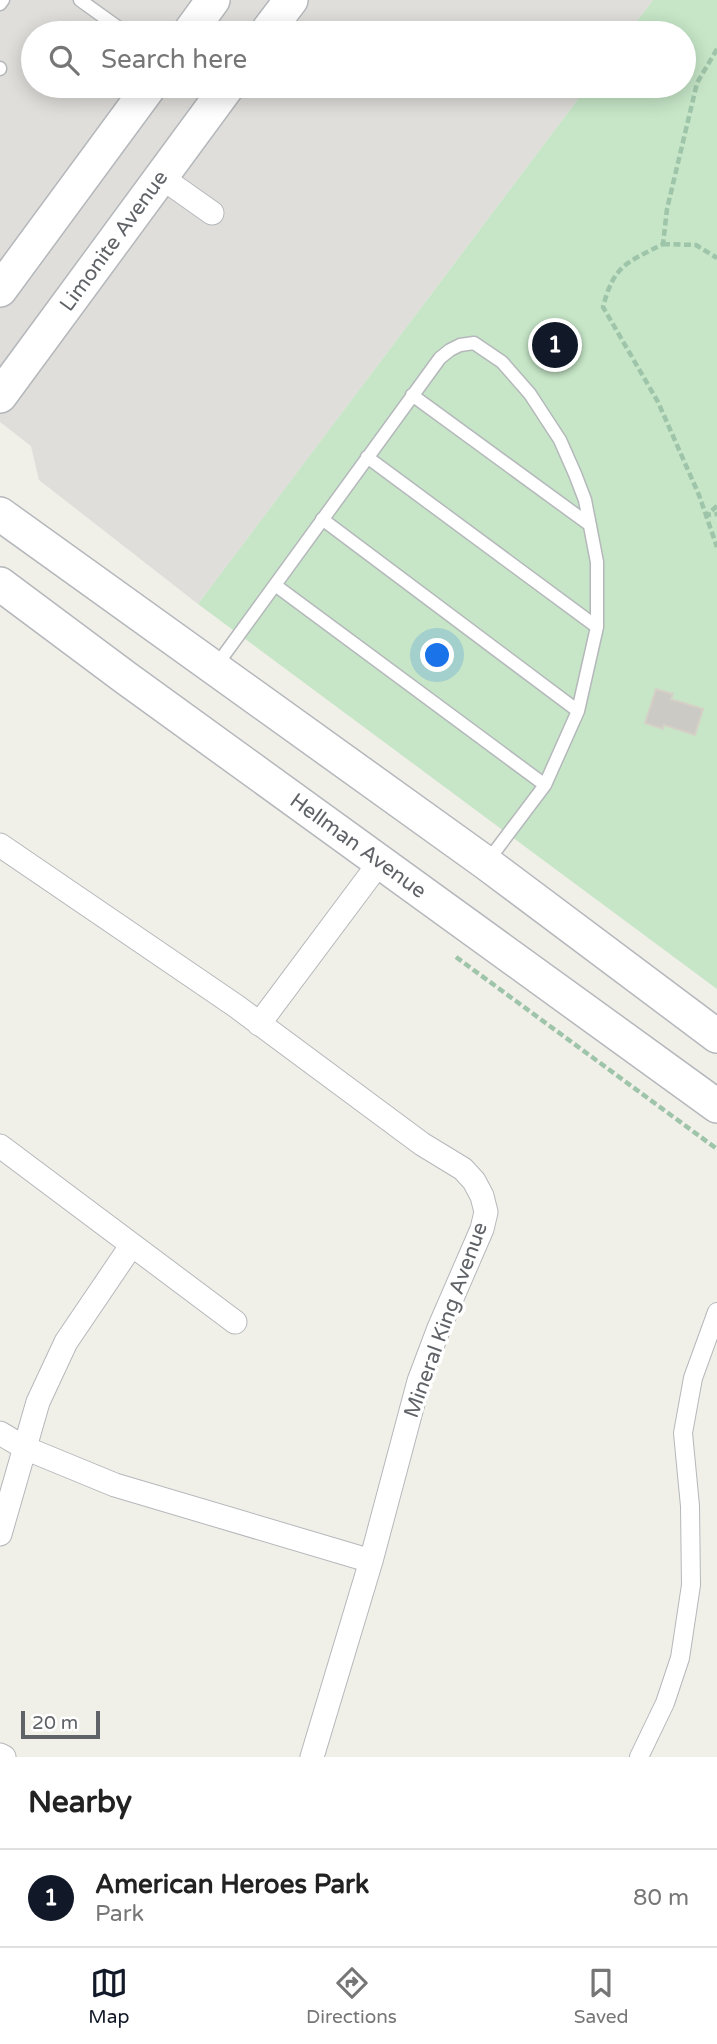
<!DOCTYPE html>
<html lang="en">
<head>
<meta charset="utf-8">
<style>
  :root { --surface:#fff; --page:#f6f6f6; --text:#222; --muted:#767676; --line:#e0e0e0; --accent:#111827 }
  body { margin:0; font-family:"Varela Round",sans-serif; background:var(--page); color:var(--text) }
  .scale { position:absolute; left:21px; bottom:18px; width:79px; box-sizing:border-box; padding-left:7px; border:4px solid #5f6367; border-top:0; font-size:19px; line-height:24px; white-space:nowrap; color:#5f6367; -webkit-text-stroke:5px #fff; paint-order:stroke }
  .you { position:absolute; left:438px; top:656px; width:24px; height:24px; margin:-18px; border:5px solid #fff; border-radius:50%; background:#1a73e8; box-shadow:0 0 0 10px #1a73e833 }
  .badge { display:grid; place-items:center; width:46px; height:46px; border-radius:50%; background:var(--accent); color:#fff; font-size:23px; font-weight:700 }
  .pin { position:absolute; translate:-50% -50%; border:4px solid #fff; box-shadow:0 2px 7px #0006 }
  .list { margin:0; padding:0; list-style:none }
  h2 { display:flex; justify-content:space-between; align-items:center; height:91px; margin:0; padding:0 28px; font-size:30px }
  h2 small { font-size:23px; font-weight:400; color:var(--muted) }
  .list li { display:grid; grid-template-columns:46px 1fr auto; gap:21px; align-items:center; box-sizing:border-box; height:98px; padding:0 28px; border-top:2px solid var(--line) }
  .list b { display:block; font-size:26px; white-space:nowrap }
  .list p { margin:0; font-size:23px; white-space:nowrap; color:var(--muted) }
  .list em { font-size:23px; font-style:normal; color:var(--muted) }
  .icon { flex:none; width:38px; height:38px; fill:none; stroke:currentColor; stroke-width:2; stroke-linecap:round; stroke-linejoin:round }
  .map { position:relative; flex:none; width:717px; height:1757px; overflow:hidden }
  .search { position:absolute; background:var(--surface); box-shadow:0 4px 18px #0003; left:21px; right:21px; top:21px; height:77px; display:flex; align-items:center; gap:18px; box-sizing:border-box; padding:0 24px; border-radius:38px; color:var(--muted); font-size:26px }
  .sheet { height:189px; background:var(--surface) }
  nav { display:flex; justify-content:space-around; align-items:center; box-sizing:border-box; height:98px; border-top:2px solid var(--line); background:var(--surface); font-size:19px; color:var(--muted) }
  nav a { display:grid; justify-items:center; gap:4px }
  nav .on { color:var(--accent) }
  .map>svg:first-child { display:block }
</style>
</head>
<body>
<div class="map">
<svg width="717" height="1757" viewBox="0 0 717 1757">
  <rect width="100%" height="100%" fill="#f0efe8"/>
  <!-- industrial -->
  <path fill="#dfdeda" d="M 0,0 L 653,0 L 628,33 L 33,33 L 33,86 L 588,86 L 198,604 L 39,480 L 31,446 L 0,422 Z"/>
  <!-- green -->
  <path fill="#c6e6c7" d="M 653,0 L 717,0 L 717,989 L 198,604 L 588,86 L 684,86 L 684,33 L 628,33 Z"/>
  <!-- building -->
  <path fill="#cccac4" stroke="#d5d1c6" stroke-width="2" d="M 656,689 L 673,694 L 671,699 L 703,709 L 695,735 L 664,725 L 663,729 L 645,723 Z"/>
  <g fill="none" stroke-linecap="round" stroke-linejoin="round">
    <!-- service casing -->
    <g stroke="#b5b8bb" stroke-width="15">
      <path id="service" d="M 80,0 L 126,33
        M 0,4 L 3,0
        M 0,68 L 0,69
        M 412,395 L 590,525
        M 367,457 L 597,627
        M 322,519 L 578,711
        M 275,585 L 545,785
        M 216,666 L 440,358 L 450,350 L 460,345 L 474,343 L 502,362 L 530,394 L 560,440 L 575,474 L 585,500 L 597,562 L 597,627 L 578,711 L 545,785 L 487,862"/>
    </g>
    <!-- pedestrian casing -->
    <g stroke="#b5b8bb" stroke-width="20">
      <path id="pedestrian" d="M 639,1757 L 665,1703 L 680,1658 L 691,1585 L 690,1506 L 683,1433 L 693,1378 L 717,1312"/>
    </g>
    <!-- minor casing -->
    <g stroke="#b5b8bb" stroke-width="25">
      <path id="minor" d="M 161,177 L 212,213
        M 0,845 L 236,1006 L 422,1144 L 463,1169 L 474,1181 L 482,1196 L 486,1212 L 482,1229 L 439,1328 L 419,1381 L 371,1561 L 312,1757
        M 259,1024 L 380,862
        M 0,1146 L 235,1322
        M 0,1433 L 25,1448 L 115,1485 L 371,1561
        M 0,1534 L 38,1402 L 66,1342 L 131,1246
        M 0,1755 L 4,1757"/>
    </g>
    <!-- secondary casing -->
    <g stroke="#b4b7bb" stroke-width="36">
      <path id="secondary" d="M 189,33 L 213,0
        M 266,33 L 291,0
        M 0,290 L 150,86
        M 0,396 L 228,86
        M 0,514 L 486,863 L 717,1036
        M 0,584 L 126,678 L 717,1106"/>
    </g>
    <!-- path -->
    <path stroke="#9ec4a9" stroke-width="4.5" stroke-dasharray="7 3.5" stroke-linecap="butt" d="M 717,49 L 697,83 L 667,209 L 663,244 C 626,263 614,265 603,307 L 658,402 L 699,495 L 717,547
      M 663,244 L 696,245 L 717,258
      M 717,506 L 707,515 L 717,514
      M 456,957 L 717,1149"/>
    <!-- service -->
    <use href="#service" stroke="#fff" stroke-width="12"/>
    <!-- pedestrian -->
    <use href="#pedestrian" stroke="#fff" stroke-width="18"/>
    <!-- minor -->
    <use href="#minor" stroke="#fff" stroke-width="23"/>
    <!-- secondary -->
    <use href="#secondary" stroke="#fff" stroke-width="33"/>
  </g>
  <g text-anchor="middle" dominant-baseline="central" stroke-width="7" stroke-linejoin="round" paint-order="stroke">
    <!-- street labels -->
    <g font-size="21" fill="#5f6367" stroke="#fff">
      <text transform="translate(114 241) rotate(-54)">Limonite Avenue</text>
      <text transform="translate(358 846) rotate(36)">Hellman Avenue</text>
      <text transform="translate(446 1320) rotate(-70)">Mineral King Avenue</text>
    </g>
  </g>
</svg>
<div class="scale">20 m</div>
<div class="you"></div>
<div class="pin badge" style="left:555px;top:345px">1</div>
<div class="search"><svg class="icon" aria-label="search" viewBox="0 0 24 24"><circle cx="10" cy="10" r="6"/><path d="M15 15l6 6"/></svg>Search here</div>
</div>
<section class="sheet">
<h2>Nearby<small></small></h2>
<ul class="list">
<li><span class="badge">1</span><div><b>American Heroes Park</b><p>Park</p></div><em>80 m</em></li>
</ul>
</section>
<nav>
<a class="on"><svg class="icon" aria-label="map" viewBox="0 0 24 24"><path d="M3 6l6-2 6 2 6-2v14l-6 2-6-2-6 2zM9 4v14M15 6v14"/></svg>Map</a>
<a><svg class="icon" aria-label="directions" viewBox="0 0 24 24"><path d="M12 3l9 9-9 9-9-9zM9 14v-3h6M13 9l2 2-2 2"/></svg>Directions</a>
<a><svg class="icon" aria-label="saved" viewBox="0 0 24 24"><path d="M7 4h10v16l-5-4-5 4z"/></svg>Saved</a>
</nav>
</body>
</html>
